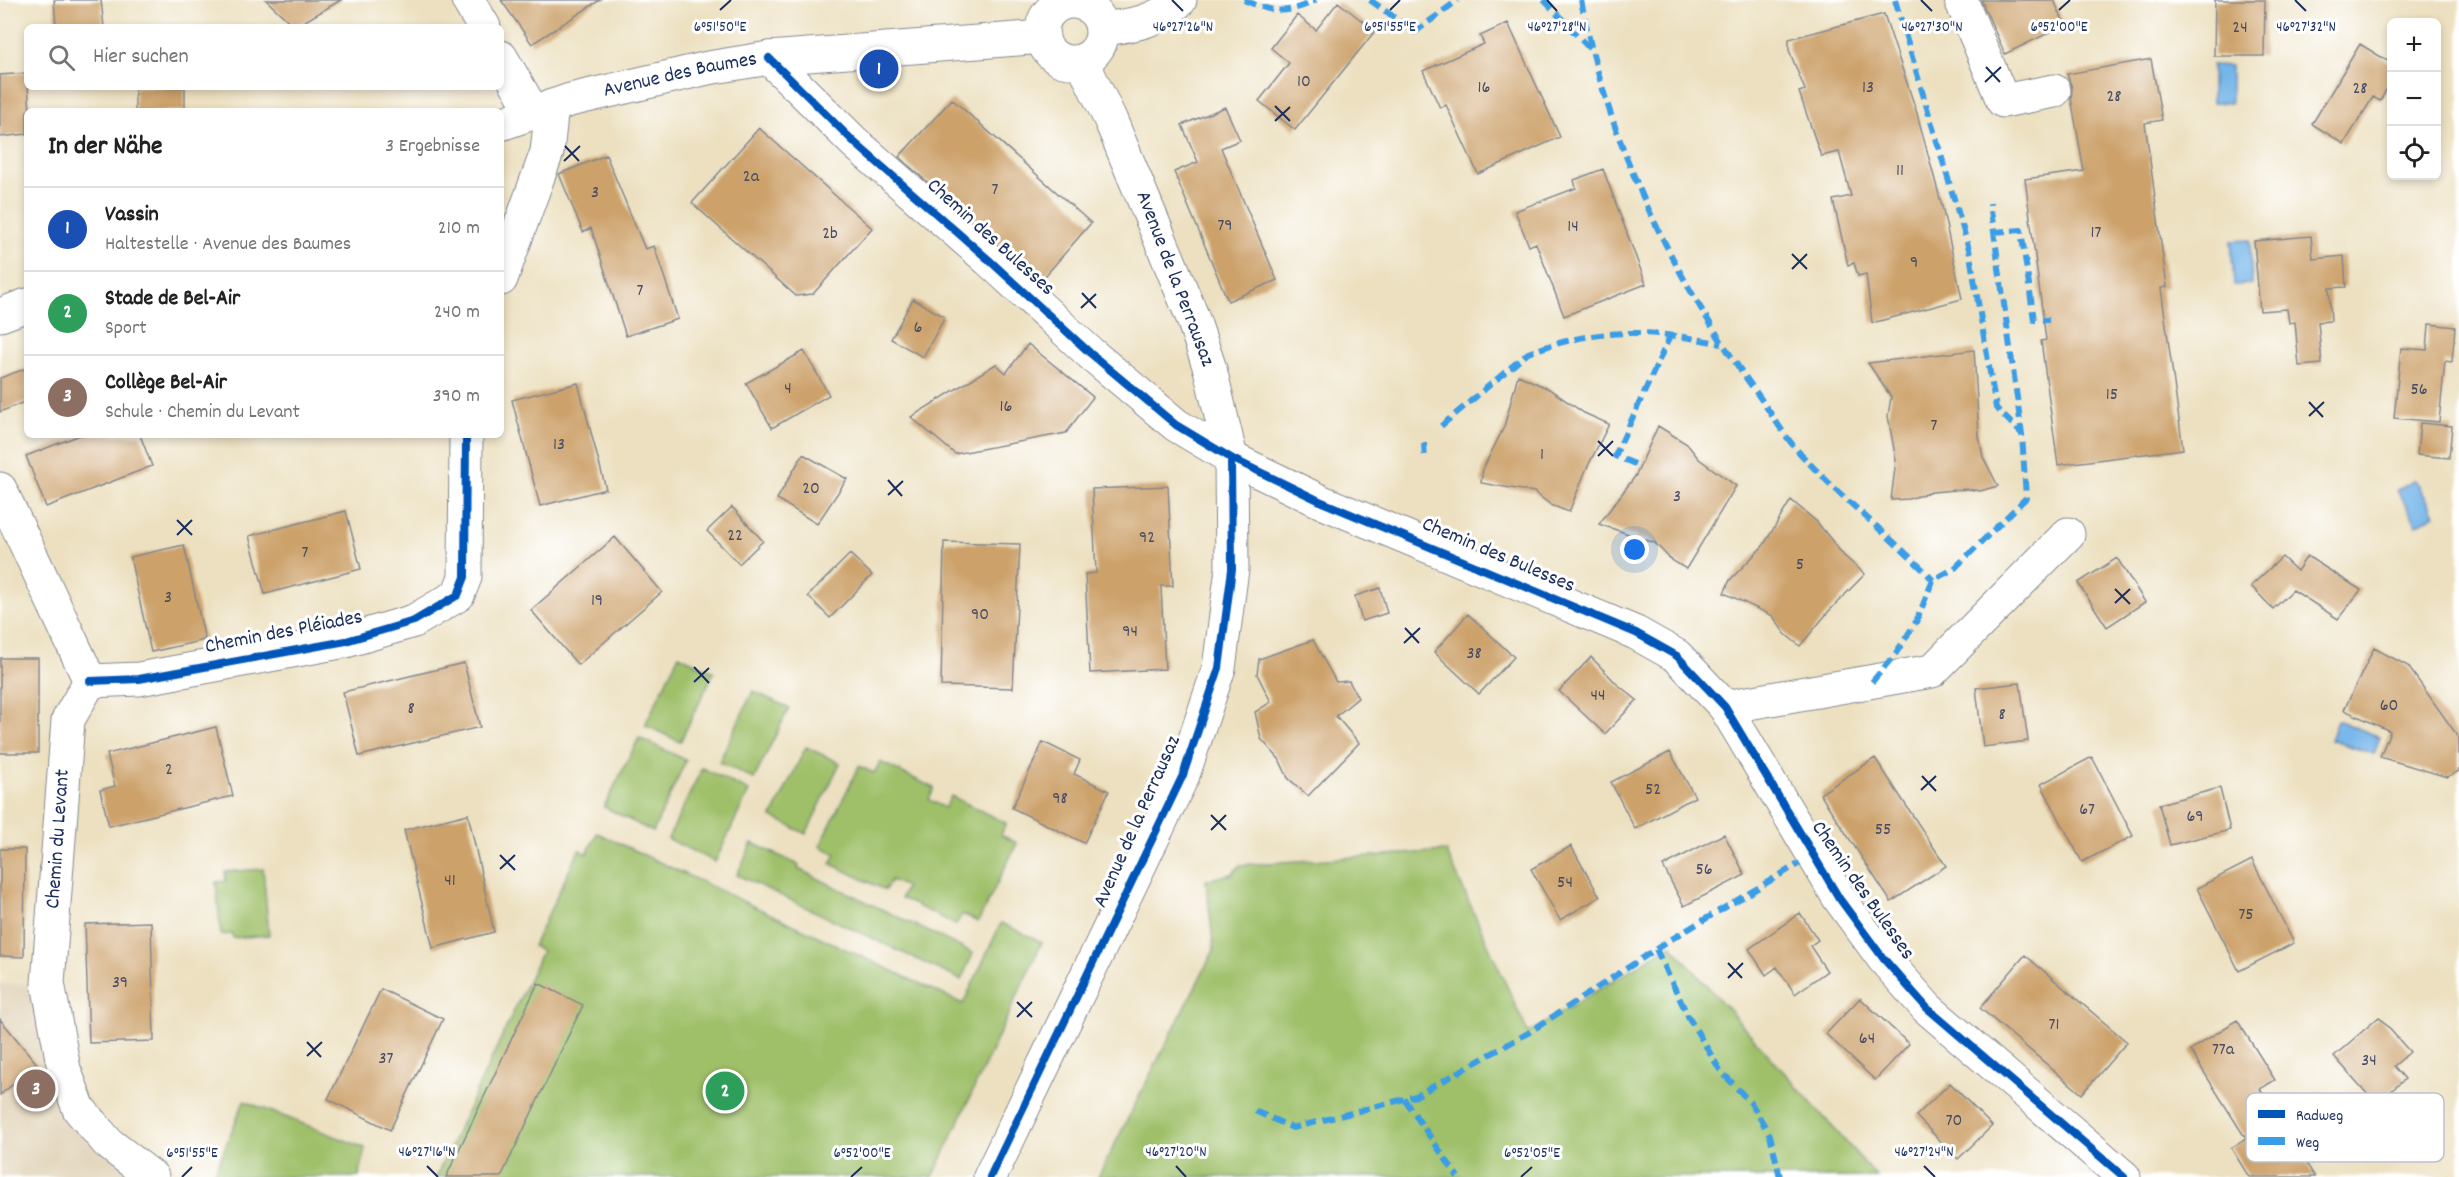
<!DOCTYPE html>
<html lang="de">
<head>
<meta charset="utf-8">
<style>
  :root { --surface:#fff; --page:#f6f6f6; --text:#222; --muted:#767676; --line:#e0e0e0; --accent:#ea580c }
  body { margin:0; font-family:Dekko,sans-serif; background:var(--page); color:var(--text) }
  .controls { position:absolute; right:18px; top:18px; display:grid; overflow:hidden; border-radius:9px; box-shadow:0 3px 9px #0003 }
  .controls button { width:54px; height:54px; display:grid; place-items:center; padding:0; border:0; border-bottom:2px solid var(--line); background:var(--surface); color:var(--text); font:30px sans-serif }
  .you { position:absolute; left:1635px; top:550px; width:21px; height:21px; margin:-15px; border:4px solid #fff; border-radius:50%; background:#1a73e8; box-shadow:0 0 0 9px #1a73e833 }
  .badge { display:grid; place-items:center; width:39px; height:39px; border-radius:50%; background:var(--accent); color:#fff; font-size:20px; font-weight:700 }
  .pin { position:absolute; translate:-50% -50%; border:3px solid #fff; box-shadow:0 2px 6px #0006 }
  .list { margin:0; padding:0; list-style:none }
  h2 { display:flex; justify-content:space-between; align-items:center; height:78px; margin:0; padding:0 24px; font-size:26px }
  h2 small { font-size:20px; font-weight:400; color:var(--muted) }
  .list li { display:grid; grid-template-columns:39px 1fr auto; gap:18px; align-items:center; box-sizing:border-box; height:84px; padding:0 24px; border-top:2px solid var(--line) }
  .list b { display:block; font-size:22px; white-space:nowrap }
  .list p { margin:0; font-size:20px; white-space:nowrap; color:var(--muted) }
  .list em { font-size:20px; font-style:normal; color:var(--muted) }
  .icon { flex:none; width:33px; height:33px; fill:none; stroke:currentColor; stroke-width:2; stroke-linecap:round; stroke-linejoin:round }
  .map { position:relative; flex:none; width:2459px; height:1177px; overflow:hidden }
  .search { position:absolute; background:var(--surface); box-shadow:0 3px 9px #0003; left:24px; top:24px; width:480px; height:66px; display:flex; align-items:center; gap:15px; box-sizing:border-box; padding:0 21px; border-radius:9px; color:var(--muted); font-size:22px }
  .panel { position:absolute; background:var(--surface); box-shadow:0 3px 9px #0003; left:24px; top:108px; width:480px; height:330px; border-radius:9px }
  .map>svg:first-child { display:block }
</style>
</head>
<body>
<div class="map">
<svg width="2459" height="1177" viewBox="0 0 2459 1177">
  <rect width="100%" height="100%" fill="#fff"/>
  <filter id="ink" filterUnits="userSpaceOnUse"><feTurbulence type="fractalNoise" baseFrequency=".0167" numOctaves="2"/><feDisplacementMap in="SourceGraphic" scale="12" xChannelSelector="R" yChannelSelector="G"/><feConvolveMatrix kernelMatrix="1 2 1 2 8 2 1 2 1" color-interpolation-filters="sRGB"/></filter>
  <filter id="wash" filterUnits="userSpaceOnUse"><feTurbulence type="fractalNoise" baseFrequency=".008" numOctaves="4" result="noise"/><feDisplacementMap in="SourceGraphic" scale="24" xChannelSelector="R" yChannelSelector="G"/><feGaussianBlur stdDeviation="1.35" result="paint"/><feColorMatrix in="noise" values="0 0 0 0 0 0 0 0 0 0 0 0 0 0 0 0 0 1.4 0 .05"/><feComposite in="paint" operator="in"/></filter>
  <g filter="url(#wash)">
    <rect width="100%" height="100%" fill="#ece0c0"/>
    <!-- built -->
    <path fill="#e0d2b6" d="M 48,983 L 64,1069 L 152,1177 L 0,1177 L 0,984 Z"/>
    <!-- green -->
    <path fill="#9fc069" stroke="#5d7864" stroke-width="1.5" d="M 679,655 L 714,672 L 680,742 L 645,725 Z
      M 753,691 L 789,708 L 754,779 L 719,762 Z
      M 639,738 L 686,760 L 653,832 L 604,807 Z
      M 806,747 L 840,763 L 806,834 L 772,817 Z
      M 880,762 L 934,788 L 929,800 L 945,808 L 951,796 L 1006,823 L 1001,835 L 1017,843 L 978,922 L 962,914 L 956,925 L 901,898 L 906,887 L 891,880 L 885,890 L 831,864 L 836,854 L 820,846 L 859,766 L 874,773 Z
      M 702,768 L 749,791 L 715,862 L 668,839 Z
      M 597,833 L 963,1004 L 1001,923 L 1042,942 L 933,1177 L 436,1177 L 542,951 L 533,946 L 579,850 L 587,854 Z
      M 752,843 L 799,865 L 798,869 L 973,953 L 961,980 L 737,875 Z
      M 1446,851 L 1528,1033 L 1671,945 L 1877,1177 L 1098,1177 L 1214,950 L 1206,880 L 1232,874 L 1240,865 Z
      M 263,869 L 269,935 L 233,938 L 232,934 L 221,935 L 216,882 L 226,881 L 225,872 Z
      M 244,1101 L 365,1148 L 359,1177 L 213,1177 Z"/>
    <!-- water -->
    <path fill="#75b5e9" stroke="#4872a4" stroke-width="1.5" d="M 2212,65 L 2231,66 L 2231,103 L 2212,102 Z
      M 2250,240 L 2252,284 L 2234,285 L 2231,241 Z
      M 2415,480 L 2435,514 L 2417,525 L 2397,490 Z
      M 2337,720 L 2380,737 L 2374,754 L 2330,740 Z"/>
    <g id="blocks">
      <!-- building -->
      <path fill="#cca16a" d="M 54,0 L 101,0 L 104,27 L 56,27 Z
        M 266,0 L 341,0 L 295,27 Z
        M 501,0 L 600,0 L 532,44 Z
        M 1981,0 L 2054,0 L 2065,25 L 2005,54 Z
        M 2215,0 L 2265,0 L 2264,56 L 2214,56 Z
        M 1338,2 L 1375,31 L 1295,130 L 1259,101 L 1289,63 L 1271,48 L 1297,15 L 1316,30 Z
        M 1884,14 L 1916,110 L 1942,206 L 1962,299 L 1872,323 L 1866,274 L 1858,276 L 1854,263 L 1848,265 L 1833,200 L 1851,196 L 1839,152 L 1821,156 L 1799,92 L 1805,90 L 1789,50 L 1789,39 Z
        M 1508,23 L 1560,137 L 1478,174 L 1446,105 L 1440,108 L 1423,71 L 1484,44 L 1480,36 Z
        M 2360,44 L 2391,63 L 2391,81 L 2380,101 L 2373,97 L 2344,144 L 2312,124 Z
        M 2151,59 L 2162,120 L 2145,123 L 2167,287 L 2161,288 L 2183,449 L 2058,465 L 2041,341 L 2046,340 L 2025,179 L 2084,171 L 2071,98 L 2072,88 L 2067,74 Z
        M 27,73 L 30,111 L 27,111 L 27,134 L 0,137 L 0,75 Z
        M 135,87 L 185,87 L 185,111 L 135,111 Z
        M 952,99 L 1091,223 L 1040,282 L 899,157 Z
        M 1225,107 L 1240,140 L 1221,148 L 1277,280 L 1228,301 L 1174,172 L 1198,162 L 1182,125 Z
        M 759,128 L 872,228 L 813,294 L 796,296 L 692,203 Z
        M 606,155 L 645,249 L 654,246 L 678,319 L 626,336 L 591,228 L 583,232 L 559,174 Z
        M 1603,169 L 1646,284 L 1564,316 L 1536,243 L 1529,246 L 1515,211 L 1576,188 L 1574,180 Z
        M 2311,236 L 2313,259 L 2344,256 L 2346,287 L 2329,288 L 2331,321 L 2318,322 L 2322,364 L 2299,366 L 2295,322 L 2289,323 L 2287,309 L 2260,311 L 2254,241 Z
        M 913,299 L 945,317 L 923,357 L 891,339 Z
        M 2429,324 L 2455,327 L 2452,362 L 2445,361 L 2439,422 L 2394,418 L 2401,348 L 2427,350 Z
        M 1028,344 L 1093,397 L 1066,433 L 955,454 L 911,417 L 996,364 L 1006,373 Z
        M 1974,350 L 1979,436 L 1983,457 L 1998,486 L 1980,491 L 1967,489 L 1932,492 L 1908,499 L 1891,500 L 1896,460 L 1888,416 L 1891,397 L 1868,363 Z
        M 804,351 L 829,395 L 772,428 L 746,383 Z
        M 27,368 L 27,401 L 0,412 L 0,378 Z
        M 1518,375 L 1549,389 L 1584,413 L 1609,424 L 1586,470 L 1569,512 L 1551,505 L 1534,492 L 1481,483 L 1483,469 L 1504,427 Z
        M 578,383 L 606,489 L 540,506 L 512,400 Z
        M 2420,423 L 2452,426 L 2449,458 L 2417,455 Z
        M 1658,426 L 1687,444 L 1699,459 L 1736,486 L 1686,569 L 1670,559 L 1655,543 L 1599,524 L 1636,475 Z
        M 80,435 L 140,435 L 152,466 L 46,507 L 26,456 Z
        M 803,454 L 847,479 L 817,524 L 777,499 Z
        M 1168,486 L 1173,586 L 1161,586 L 1165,669 L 1090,673 L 1085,574 L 1096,573 L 1092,489 Z
        M 1791,500 L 1817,522 L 1844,556 L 1865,574 L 1829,611 L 1800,646 L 1785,634 L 1773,616 L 1724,593 L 1730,580 L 1763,546 Z
        M 732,507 L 763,541 L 739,564 L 707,531 Z
        M 346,511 L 361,569 L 265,594 L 249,536 Z
        M 615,537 L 662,592 L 578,665 L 531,610 Z
        M 944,542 L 1020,544 L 1013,688 L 941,686 Z
        M 184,545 L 205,640 L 151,652 L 130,557 Z
        M 850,554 L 872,575 L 830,618 L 808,596 Z
        M 2307,556 L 2361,590 L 2338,619 L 2293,590 L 2273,609 L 2251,586 L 2282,557 L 2297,571 Z
        M 2117,558 L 2145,602 L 2107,627 L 2078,583 Z
        M 1380,588 L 1387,613 L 1362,621 L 1355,596 Z
        M 1468,614 L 1514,657 L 1479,694 L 1434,652 Z
        M 1313,640 L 1336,682 L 1349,681 L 1358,698 L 1336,716 L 1359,743 L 1308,796 L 1288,778 L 1279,759 L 1261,739 L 1255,712 L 1271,702 L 1257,674 L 1259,659 Z
        M 2374,648 L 2408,666 L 2459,738 L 2459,771 L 2447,777 L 2380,757 L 2390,731 L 2344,710 Z
        M 1591,657 L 1617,684 L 1637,700 L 1605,734 L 1559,691 Z
        M 0,658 L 38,658 L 38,753 L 0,753 Z
        M 464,663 L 480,727 L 359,756 L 343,692 Z
        M 2020,683 L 2028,741 L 1983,747 L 1976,688 Z
        M 216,727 L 233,796 L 109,826 L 100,790 L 115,786 L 107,754 Z
        M 1043,742 L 1080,760 L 1074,774 L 1109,791 L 1084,843 L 1012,808 Z
        M 1670,752 L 1695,797 L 1635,829 L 1611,782 Z
        M 2092,757 L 2133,836 L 2082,862 L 2041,784 Z
        M 1875,758 L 1946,866 L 1891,902 L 1820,794 Z
        M 2220,788 L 2230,830 L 2170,845 L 2159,804 Z
        M 468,814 L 494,932 L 433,948 L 404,830 Z
        M 1724,834 L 1745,875 L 1684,906 L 1663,866 Z
        M 1571,846 L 1600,897 L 1560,920 L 1531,869 Z
        M 0,849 L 25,849 L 24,957 L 0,956 Z
        M 2252,860 L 2294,943 L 2239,971 L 2197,888 Z
        M 1800,913 L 1818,940 L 1810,946 L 1827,971 L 1795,994 L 1777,967 L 1766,975 L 1749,949 Z
        M 151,922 L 154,1041 L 89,1043 L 85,924 Z
        M 2025,955 L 2127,1042 L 2082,1094 L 1980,1008 Z
        M 538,983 L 583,1005 L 501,1177 L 446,1177 Z
        M 381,989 L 443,1019 L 390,1130 L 328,1099 Z
        M 1860,998 L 1909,1044 L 1875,1080 L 1826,1034 Z
        M 2379,1017 L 2410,1052 L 2394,1066 L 2405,1079 L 2376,1104 L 2334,1056 Z
        M 0,1019 L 37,1064 L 0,1095 Z
        M 2237,1020 L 2275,1080 L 2260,1089 L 2315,1177 L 2249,1177 L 2231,1148 L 2246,1139 L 2190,1050 Z
        M 1950,1083 L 1992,1126 L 1958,1159 L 1916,1116 Z"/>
    </g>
  </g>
  <g filter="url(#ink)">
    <use href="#blocks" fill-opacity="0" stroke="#84888f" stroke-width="1.5"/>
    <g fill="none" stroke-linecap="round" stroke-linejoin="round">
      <!-- minor casing -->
      <g stroke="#84888f" stroke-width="35">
        <g id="minor">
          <path d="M 468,0 L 484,27"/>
          <path d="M 1961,0 L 2003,101 L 2054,91"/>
          <circle cx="1072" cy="32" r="30"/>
          <path d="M 1102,29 C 1133,25 1157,22 1180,0"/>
          <path d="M 501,57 L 533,112"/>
          <path d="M 769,58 L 855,143 L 989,260 L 1090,353 L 1176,425 L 1231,458 L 1322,502 L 1636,633 L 1677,656 L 1725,707 L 1839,898 L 1883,958 L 1927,1008 L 2124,1177"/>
          <path id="s1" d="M 501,124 L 570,100 L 708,68 L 769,58 L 1043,37"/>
          <path d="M 501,279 L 547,152 L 552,106"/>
          <path d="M 0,315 L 27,305"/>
          <path d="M 0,489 L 90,681"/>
          <path d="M 90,681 L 139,679 L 346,641 L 414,621 L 458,595 L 465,577 L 466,435"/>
          <path d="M 90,681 L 68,720 L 48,983 L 64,1069 L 79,1109 L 108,1143 L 152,1177"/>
          <path d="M 1725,707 L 1932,671 L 2068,534"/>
          <path d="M 990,1177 L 1183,775 L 1219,668 L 1232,569 L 1231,458 L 1210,369 L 1192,316 L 1111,121 L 1082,61"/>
        </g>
      </g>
      <!-- minor -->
      <use href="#minor" stroke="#fff" stroke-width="33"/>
      <!-- quiet -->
      <path stroke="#3b9de6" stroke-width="6" stroke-dasharray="12 6" stroke-linecap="butt" d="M 1244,0 C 1274,13 1286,15 1316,0
        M 1370,0 L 1415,32 L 1458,0
        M 1544,0 L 1589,48
        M 1581,0 C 1608,143 1671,274 1756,392 C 1770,411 1782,433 1798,451 C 1840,498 1890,535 1933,580
        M 1895,0 L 1969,249 L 1996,408 L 2022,434
        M 1994,232 L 2021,230 L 2034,320 L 2049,320
        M 1441,426 L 1528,353 C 1598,327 1650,329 1722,344
        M 1424,443 L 1425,461
        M 1635,464 L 1615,456 L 1671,334
        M 1872,682 L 1896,653 L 1916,622 L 1933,580 L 1955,568 L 2026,498 L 2022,434 L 1990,203
        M 1656,949 L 1689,1018 L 1720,1070 L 1751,1103 L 1770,1135 L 1780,1177
        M 1404,1099 L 1458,1177
        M 1255,1111 L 1293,1128 L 1416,1096 L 1528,1033 L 1670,940 L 1800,863"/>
      <!-- cycleway casing -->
      <g stroke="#fff" stroke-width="11">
        <path id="cycleway" d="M 769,58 L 855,143 L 989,260 L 1090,353 L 1176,425 L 1231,458 L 1322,502 L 1636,633 L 1677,656 L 1725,707 L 1839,898 L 1883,958 L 1927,1008 L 2124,1177
          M 90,681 L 139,679 L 346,641 L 414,621 L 458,595 L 465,577 L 466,435
          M 990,1177 L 1183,775 L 1219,668 L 1232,569 L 1231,458"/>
      </g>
      <!-- cycleway -->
      <use href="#cycleway" stroke="#0057b8" stroke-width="8"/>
    </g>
  </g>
  <!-- ticks -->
  <path fill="none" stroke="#1b2f5e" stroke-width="2" d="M 1172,0 L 1183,11M 1547,0 L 1557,11M 1921,0 L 1932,11M 2295,0 L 2306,11M 720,10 L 731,0M 1390,10 L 1400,0M 2059,10 L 2070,0M 1986,67 L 2000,82M 1985,82 L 2001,67M 1275,106 L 1290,121M 1275,121 L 1290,107M 565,146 L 579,161M 564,161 L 580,146M 1792,254 L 1807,269M 1792,269 L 1807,254M 1082,293 L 1096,308M 1081,308 L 1096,294M 2309,402 L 2323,417M 2309,416 L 2324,402M 1598,441 L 1613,456M 1598,456 L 1613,441M 888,480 L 902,496M 888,495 L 903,481M 177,520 L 192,535M 177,535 L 192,520M 2115,589 L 2130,604M 2115,603 L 2130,589M 1405,628 L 1419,643M 1404,643 L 1420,628M 694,667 L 709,683M 694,682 L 709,668M 1922,776 L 1936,791M 1921,790 L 1936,776M 1211,815 L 1226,830M 1211,830 L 1226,815M 500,855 L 515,870M 500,869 L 515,855M 1728,963 L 1742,978M 1728,978 L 1743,963M 1017,1002 L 1032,1017M 1017,1017 L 1032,1002M 307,1042 L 321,1057M 307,1056 L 322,1042M 427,1166 L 438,1177M 1176,1166 L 1186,1177M 1924,1166 L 1935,1177M 182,1177 L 192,1167M 851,1177 L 862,1167M 1521,1177 L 1532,1167"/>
  <g text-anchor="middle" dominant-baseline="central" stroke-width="6" stroke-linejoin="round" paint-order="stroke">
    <!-- number labels -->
    <g font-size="18" fill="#474c61">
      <text x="2240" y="28">24</text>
      <text x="1304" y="82">10</text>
      <text x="1484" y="88">16</text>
      <text x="1868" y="88">13</text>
      <text x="2360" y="89">28</text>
      <text x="2114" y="97">28</text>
      <text x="1900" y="171">11</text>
      <text x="751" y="177">2a</text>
      <text x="995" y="190">7</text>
      <text x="595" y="193">3</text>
      <text x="1225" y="226">79</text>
      <text x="1573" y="227">14</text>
      <text x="2096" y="233">17</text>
      <text x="830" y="234">2b</text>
      <text x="1914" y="263">9</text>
      <text x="640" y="291">7</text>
      <text x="918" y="328">6</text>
      <text x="788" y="389">4</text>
      <text x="2419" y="390">56</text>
      <text x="2112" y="395">15</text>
      <text x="1006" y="407">16</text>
      <text x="1934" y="426">7</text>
      <text x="559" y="445">13</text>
      <text x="1542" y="455">1</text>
      <text x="811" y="489">20</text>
      <text x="1677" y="497">3</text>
      <text x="735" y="536">22</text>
      <text x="1147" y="538">92</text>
      <text x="305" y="553">7</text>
      <text x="1800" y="565">5</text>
      <text x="168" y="598">3</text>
      <text x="597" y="601">19</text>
      <text x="980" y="615">90</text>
      <text x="1130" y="632">94</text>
      <text x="1474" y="654">38</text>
      <text x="1598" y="696">44</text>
      <text x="2389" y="706">60</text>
      <text x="411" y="709">8</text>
      <text x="2002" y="715">8</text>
      <text x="169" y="770">2</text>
      <text x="1653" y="790">52</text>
      <text x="1060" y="799">98</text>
      <text x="2087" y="810">67</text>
      <text x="2195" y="817">69</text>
      <text x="1883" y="830">55</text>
      <text x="1704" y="870">56</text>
      <text x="450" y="881">41</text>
      <text x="1565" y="883">54</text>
      <text x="2246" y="915">75</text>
      <text x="120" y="983">39</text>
      <text x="2054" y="1025">71</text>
      <text x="1867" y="1039">64</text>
      <text x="2223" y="1050">77a</text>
      <text x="386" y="1059">37</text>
      <text x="2369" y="1061">34</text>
      <text x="1954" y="1121">70</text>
    </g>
    <!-- street labels -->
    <g font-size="21" fill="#1b2f5e" stroke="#fff">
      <text stroke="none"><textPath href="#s1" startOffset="186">Avenue des Baumes</textPath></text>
      <text transform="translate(990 238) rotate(42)">Chemin des Bulesses</text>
      <text transform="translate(1174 279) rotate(69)">Avenue de la Perrausaz</text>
      <text transform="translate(1498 556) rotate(23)">Chemin des Bulesses</text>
      <text transform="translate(284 633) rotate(-11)">Chemin des Pléiades</text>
      <text transform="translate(1138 822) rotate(-66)">Avenue de la Perrausaz</text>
      <text transform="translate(59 839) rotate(-86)">Chemin du Levant</text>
      <text transform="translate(1862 891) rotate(55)">Chemin des Bulesses</text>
    </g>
  </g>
  <!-- legend -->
  <rect x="2246" y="1093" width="198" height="69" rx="9" fill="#fff" stroke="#bbc1cf" stroke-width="1.5"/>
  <rect x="2258" y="1110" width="27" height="8" fill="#0057b8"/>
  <rect x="2258" y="1137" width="27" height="8" fill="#3b9de6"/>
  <g font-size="16" fill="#1b2f5e">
    <text x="2296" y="1120">Radweg</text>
    <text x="2296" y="1147">Weg</text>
  </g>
  <g font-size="15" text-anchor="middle" fill="#1b2f5e" stroke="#fff" stroke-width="6" stroke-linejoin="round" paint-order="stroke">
    <text x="720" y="31">6°51'50"E</text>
    <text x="1390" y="31">6°51'55"E</text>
    <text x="2059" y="31">6°52'00"E</text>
    <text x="1183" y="31">46°27'26"N</text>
    <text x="1557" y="31">46°27'28"N</text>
    <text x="1932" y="31">46°27'30"N</text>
    <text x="2306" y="31">46°27'32"N</text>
    <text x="427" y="1156">46°27'16"N</text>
    <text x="1176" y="1156">46°27'20"N</text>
    <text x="1924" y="1156">46°27'24"N</text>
    <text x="192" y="1157">6°51'55"E</text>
    <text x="862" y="1157">6°52'00"E</text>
    <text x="1532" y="1157">6°52'05"E</text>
  </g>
</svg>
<div class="controls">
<button>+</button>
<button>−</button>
<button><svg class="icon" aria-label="locate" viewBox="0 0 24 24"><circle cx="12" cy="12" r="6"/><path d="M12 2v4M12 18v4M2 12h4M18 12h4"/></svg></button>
</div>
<div class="you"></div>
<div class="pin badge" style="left:879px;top:69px;background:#1a4fb4">1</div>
<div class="pin badge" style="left:725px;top:1091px;background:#2e9e5b">2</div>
<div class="pin badge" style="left:36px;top:1089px;background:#8d6e63">3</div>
<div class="search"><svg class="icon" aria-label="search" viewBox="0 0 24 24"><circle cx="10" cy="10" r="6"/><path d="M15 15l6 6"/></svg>Hier suchen</div>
<section class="panel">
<h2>In der Nähe<small>3 Ergebnisse</small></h2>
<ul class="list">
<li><span class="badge" style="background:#1a4fb4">1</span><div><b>Vassin</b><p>Haltestelle · Avenue des Baumes</p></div><em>210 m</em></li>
<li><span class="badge" style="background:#2e9e5b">2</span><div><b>Stade de Bel-Air</b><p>Sport</p></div><em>240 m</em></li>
<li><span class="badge" style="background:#8d6e63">3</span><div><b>Collège Bel-Air</b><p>Schule · Chemin du Levant</p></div><em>390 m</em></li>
</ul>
</section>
</div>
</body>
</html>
